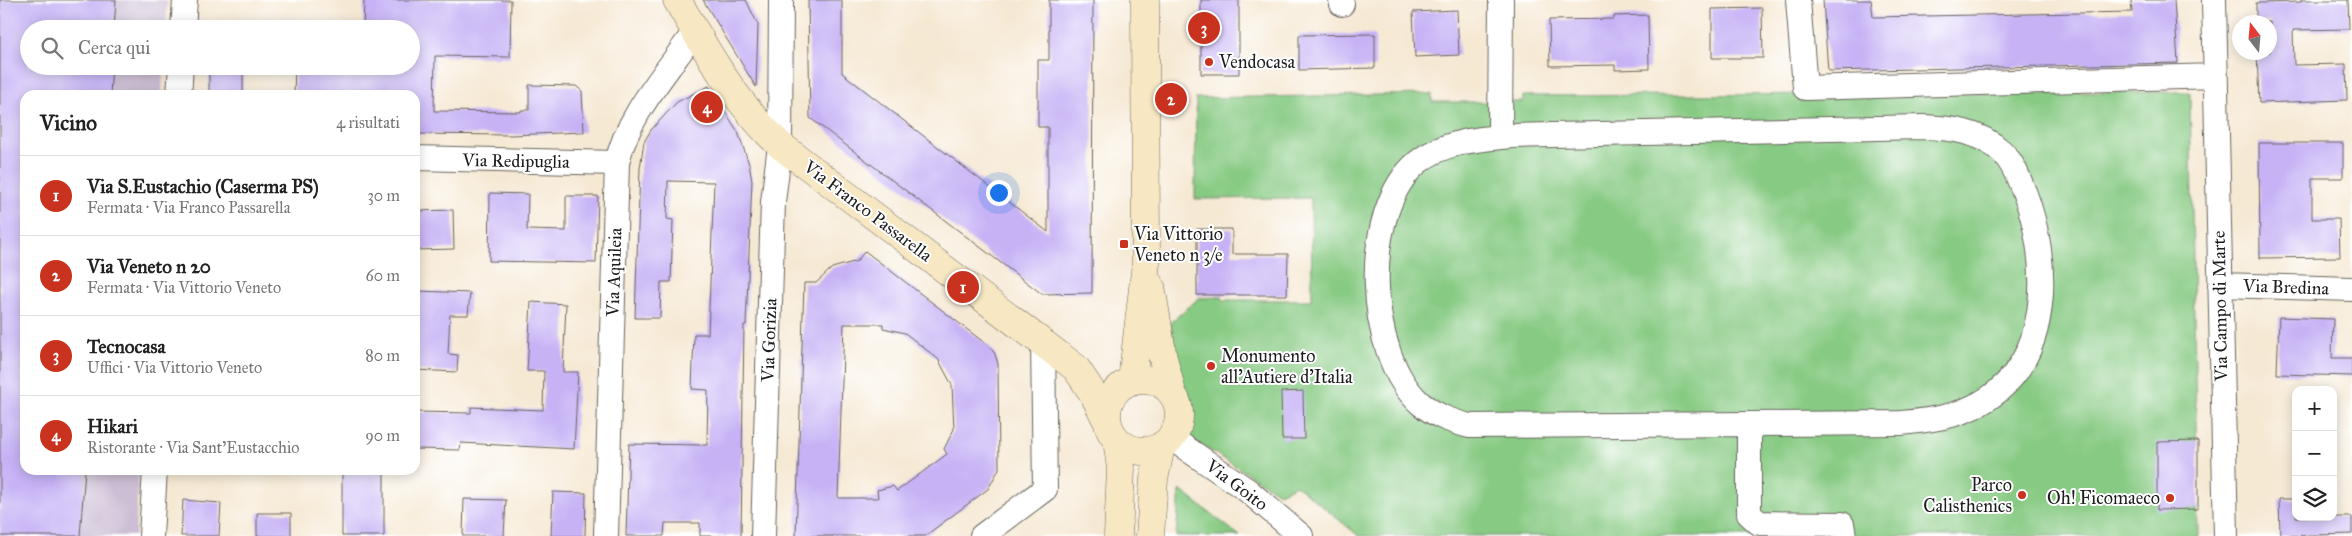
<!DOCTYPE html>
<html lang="it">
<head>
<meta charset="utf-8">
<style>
  :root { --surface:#fff; --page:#f6f6f6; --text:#222; --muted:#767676; --line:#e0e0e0; --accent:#c8321e }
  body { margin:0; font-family:"IM FELL Great Primer",serif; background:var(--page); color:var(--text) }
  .controls { position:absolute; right:15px; bottom:15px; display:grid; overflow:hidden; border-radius:10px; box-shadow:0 2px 12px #0003 }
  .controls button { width:45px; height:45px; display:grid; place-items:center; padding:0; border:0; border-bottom:1px solid var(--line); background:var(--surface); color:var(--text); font:25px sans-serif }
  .compass { position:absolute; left:2232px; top:15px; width:45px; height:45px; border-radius:50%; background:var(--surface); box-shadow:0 2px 12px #0003; rotate:344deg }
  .you { position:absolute; left:998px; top:192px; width:18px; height:18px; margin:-12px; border:4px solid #fff; border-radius:50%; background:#1a73e8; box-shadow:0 0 0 8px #1a73e833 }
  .badge { display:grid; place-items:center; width:32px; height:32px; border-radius:50%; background:var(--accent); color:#fff; font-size:16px; font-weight:700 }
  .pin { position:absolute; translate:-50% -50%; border:2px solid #fff; box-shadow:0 1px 5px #0006 }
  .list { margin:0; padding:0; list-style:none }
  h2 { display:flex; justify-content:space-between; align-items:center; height:65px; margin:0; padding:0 20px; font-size:21px }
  h2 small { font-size:16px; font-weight:400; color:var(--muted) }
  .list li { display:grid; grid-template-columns:32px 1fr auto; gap:15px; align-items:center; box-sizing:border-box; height:80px; padding:0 20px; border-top:1px solid var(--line) }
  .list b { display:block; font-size:19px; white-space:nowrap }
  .list p { margin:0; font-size:16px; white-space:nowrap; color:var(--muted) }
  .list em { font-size:16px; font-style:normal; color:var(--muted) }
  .icon { flex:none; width:28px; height:28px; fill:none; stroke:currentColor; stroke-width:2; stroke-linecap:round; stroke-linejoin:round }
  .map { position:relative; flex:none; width:2352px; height:536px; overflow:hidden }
  .search { position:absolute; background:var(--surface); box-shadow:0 2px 12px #0003; left:20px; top:20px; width:400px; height:55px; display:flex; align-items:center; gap:12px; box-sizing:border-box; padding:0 18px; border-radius:28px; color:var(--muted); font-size:19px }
  .panel { position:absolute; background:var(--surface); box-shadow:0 2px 12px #0003; left:20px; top:90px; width:400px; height:385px; border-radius:15px }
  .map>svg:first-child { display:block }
</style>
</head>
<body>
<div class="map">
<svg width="2352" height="536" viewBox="0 0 2352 536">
  <rect width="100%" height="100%" fill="#fff"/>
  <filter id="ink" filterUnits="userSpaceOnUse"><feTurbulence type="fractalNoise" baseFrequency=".02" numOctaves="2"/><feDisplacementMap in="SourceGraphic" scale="10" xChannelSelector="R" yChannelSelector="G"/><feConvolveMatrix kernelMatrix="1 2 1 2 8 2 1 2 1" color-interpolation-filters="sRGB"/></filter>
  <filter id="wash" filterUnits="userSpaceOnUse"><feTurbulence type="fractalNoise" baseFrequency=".0096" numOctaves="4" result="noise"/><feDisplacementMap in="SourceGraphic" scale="20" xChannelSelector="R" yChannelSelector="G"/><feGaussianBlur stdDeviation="1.12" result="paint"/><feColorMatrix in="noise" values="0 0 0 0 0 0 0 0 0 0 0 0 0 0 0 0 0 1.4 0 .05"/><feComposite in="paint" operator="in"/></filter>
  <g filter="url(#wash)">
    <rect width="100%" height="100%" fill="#f6e9d4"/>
    <!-- industrial -->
    <path fill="#ccbed4" d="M 0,0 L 167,0 L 166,29 L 29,29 L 29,66 L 163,66 L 162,95 L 25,95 L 25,470 L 139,470 L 135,536 L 0,536 Z"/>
    <!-- green -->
    <path fill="#87ca83" stroke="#527350" d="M 2190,92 L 2198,536 L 1359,536 L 1296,485 L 1279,493 L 1187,436 L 1193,421 L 1190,403 L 1181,385 L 1171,351 L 1171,322 L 1199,298 L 1222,297 L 1223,300 L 1312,300 L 1311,198 L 1195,199 L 1196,98 L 1432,94 L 1432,102 L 1523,102 L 1523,96 Z
      M 1180,490 L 1240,536 L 1176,536 Z"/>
    <g id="blocks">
      <!-- building -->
      <path fill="#c6b2f5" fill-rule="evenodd" d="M 0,0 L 116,0 L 114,29 L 29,29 L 29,66 L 112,66 L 110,95 L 25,95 L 25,470 L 85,470 L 80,536 L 0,536 Z
        M 364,0 L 511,0 L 510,57 L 435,56 L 434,111 L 521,112 L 521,110 L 529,110 L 529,85 L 576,86 L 582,91 L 584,132 L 511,135 L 415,134 L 415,95 L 294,95 L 295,66 L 411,66 L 411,29 L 363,29 Z
        M 703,0 L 746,0 L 758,25 L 756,87 Z
        M 808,0 L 842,0 L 842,73 L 1048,232 L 1048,127 L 1038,127 L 1038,60 L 1049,60 L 1049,0 L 1093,0 L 1092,293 L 1042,294 L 810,118 Z
        M 1201,0 L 1239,0 L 1239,74 L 1201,74 Z
        M 1823,0 L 1871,0 L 1873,17 L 2132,12 L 2131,0 L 2174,0 L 2178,63 L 1828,71 Z
        M 2301,0 L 2348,0 L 2349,29 L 2293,30 L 2294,65 L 2346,64 L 2347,100 L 2259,103 L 2257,52 L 2270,52 L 2270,22 L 2256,22 L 2256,3 L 2301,2 Z
        M 1762,8 L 1763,58 L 1712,58 L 1712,9 Z
        M 1457,10 L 1459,55 L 1415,57 L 1413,12 Z
        M 1648,15 L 1649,69 L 1615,70 L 1615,65 L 1550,66 L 1549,20 L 1614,19 L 1614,16 Z
        M 1375,34 L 1375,68 L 1299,70 L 1299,35 Z
        M 209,70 L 243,71 L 243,95 L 209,95 Z
        M 709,86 L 738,132 L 749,164 L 752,181 L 746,325 L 744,325 L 741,536 L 700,536 L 700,523 L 665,523 L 664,536 L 626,536 L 629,444 L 707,445 L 708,390 L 692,389 L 694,334 L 708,334 L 714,182 L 668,181 L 667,219 L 673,220 L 671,282 L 661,282 L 660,318 L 635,318 L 640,168 L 644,142 L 651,130 L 677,102 Z
        M 2259,143 L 2343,143 L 2343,178 L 2312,178 L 2312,219 L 2339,219 L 2340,257 L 2260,258 Z
        M 490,193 L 528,194 L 527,230 L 566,231 L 566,196 L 598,196 L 596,263 L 489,261 Z
        M 453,210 L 454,249 L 415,250 L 415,211 Z
        M 1197,229 L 1232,229 L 1232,254 L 1288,254 L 1287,295 L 1197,295 Z
        M 865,251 L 990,347 L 995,354 L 998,364 L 999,469 L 988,489 L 925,536 L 796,536 L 804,283 L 816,283 L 832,268 L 857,261 ZM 844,324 L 883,324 L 883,328 L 905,333 L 938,359 L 952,385 L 954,429 L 944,449 L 947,454 L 897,491 L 893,486 L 877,490 L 878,498 L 838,498 Z
        M 419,291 L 470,293 L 468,315 L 450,315 L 448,354 L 458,355 L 457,372 L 415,370 Z
        M 531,302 L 566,304 L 563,372 L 578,372 L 574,449 L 461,443 L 460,450 L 415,449 L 415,412 L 471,413 L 471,407 L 543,410 L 544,371 L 527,371 Z
        M 2279,317 L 2333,319 L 2332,358 L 2352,358 L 2352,376 L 2277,374 Z
        M 1303,391 L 1304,439 L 1282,439 L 1281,392 Z
        M 2198,441 L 2198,509 L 2157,510 L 2157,442 Z
        M 342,470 L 384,470 L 384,536 L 342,536 Z
        M 553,492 L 586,493 L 585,536 L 551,536 Z
        M 464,499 L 506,500 L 504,536 L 463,536 Z
        M 2279,499 L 2296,499 L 2296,517 L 2352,517 L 2352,534 L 2280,536 Z
        M 183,500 L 221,503 L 219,536 L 181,536 Z
        M 257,513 L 291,513 L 291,536 L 257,536 Z"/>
    </g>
  </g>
  <g filter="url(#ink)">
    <use href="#blocks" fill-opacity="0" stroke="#68645c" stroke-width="1"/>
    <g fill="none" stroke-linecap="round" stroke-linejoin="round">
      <!-- street casing -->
      <g stroke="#68645c" stroke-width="26">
        <path id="street" d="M 1341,0 L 1342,4
          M 1798,0 L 1805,88 L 2216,76
          M 2214,0 L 2226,536
          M 183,29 L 185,0
          M 179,95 L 181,66
          M 1923,127 C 1951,128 1979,131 2001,151 C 2013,162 2019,179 2025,194 C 2048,255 2053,346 1997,392 C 1969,415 1936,420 1901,423 L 1469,426 C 1451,421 1436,416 1421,404 C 1365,355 1360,210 1418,162 C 1444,141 1480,139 1512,136 Z
          M 1500,137 L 1501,0
          M 415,158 L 617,163
          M 2220,285 L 2352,289
          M 1749,425 L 1749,514 L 1759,523 L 1842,524 L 1844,536
          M 1171,438 L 1247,490 L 1301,536
          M 151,536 L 155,470
          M 606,536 L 617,163 C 627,115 668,71 695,31
          M 763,536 L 773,202 L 780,145 L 781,0
          M 982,536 L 1045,489 L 1043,343"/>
      </g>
      <!-- secondary casing -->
      <g stroke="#68645c" stroke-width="29">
        <path id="secondary" d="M 677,0 C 708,53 735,103 780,145 L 1076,368 L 1094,395 L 1107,421
          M 1151,286 L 1163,358 L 1172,393
          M1107 415a36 36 0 1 1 72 0a36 36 0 1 1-72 0Z
          M 1132,381 L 1146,263 L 1145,0
          M 1117,440 L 1121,468 L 1118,536
          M 1150,536 L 1154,479 L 1161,446"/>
      </g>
      <!-- street -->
      <use href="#street" stroke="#fff" stroke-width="24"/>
      <!-- secondary -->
      <use href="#secondary" stroke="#f7e8c3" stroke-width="28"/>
    </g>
  </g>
  <!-- markers -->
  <g fill="#c8321e" stroke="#fff" stroke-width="2">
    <circle cx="1209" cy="62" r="5"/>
    <rect x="1119" y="239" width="10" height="10" rx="2.5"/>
    <circle cx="1211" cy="366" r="5"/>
    <circle cx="2022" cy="495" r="5"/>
    <circle cx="2170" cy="498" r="5"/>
  </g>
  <g text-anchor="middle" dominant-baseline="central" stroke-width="4" stroke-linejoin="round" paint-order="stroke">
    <!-- poi labels -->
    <g font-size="18" fill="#1c1c1c" stroke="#fff" text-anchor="start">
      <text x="1219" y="62">Vendocasa</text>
      <text x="1134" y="234">Via Vittorio<tspan x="1134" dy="21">Veneto n 3/e</tspan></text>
      <text x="1221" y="356">Monumento<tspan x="1221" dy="21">all'Autiere d'Italia</tspan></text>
      <text x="2012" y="485" text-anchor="end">Parco<tspan x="2012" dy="21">Calisthenics</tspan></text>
      <text x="2160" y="498" text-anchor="end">Oh! Ficomaeco</text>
    </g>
    <!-- street labels -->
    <g font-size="18" fill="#1c1c1c" stroke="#fff">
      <text transform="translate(516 161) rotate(1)">Via Redipuglia</text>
      <text transform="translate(868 211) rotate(37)">Via Franco Passarella</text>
      <text transform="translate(614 272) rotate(-88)">Via Aquileia</text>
      <text transform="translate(2286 287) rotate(2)">Via Bredina</text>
      <text transform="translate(2220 306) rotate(-91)">Via Campo di Marte</text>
      <text transform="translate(769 340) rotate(-88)">Via Gorizia</text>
      <text transform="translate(1237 485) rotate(37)">Via Goito</text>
    </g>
  </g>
</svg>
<div class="controls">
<button>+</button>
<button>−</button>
<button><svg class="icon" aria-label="layers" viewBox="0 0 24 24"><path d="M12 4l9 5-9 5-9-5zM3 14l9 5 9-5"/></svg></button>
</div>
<svg class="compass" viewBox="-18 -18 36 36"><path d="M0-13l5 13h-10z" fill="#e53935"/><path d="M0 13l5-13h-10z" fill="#767676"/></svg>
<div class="you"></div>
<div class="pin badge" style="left:963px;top:287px">1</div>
<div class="pin badge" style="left:1171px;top:99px">2</div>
<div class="pin badge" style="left:1204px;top:28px">3</div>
<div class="pin badge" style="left:707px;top:107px">4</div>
<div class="search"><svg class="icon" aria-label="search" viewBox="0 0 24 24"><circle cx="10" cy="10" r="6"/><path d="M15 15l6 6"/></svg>Cerca qui</div>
<section class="panel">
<h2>Vicino<small>4 risultati</small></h2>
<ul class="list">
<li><span class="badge">1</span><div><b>Via S.Eustachio (Caserma PS)</b><p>Fermata · Via Franco Passarella</p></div><em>30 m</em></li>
<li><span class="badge">2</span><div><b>Via Veneto n 20</b><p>Fermata · Via Vittorio Veneto</p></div><em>60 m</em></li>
<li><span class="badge">3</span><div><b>Tecnocasa</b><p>Uffici · Via Vittorio Veneto</p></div><em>80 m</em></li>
<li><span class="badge">4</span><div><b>Hikari</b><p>Ristorante · Via Sant'Eustacchio</p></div><em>90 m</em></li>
</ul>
</section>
</div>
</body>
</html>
